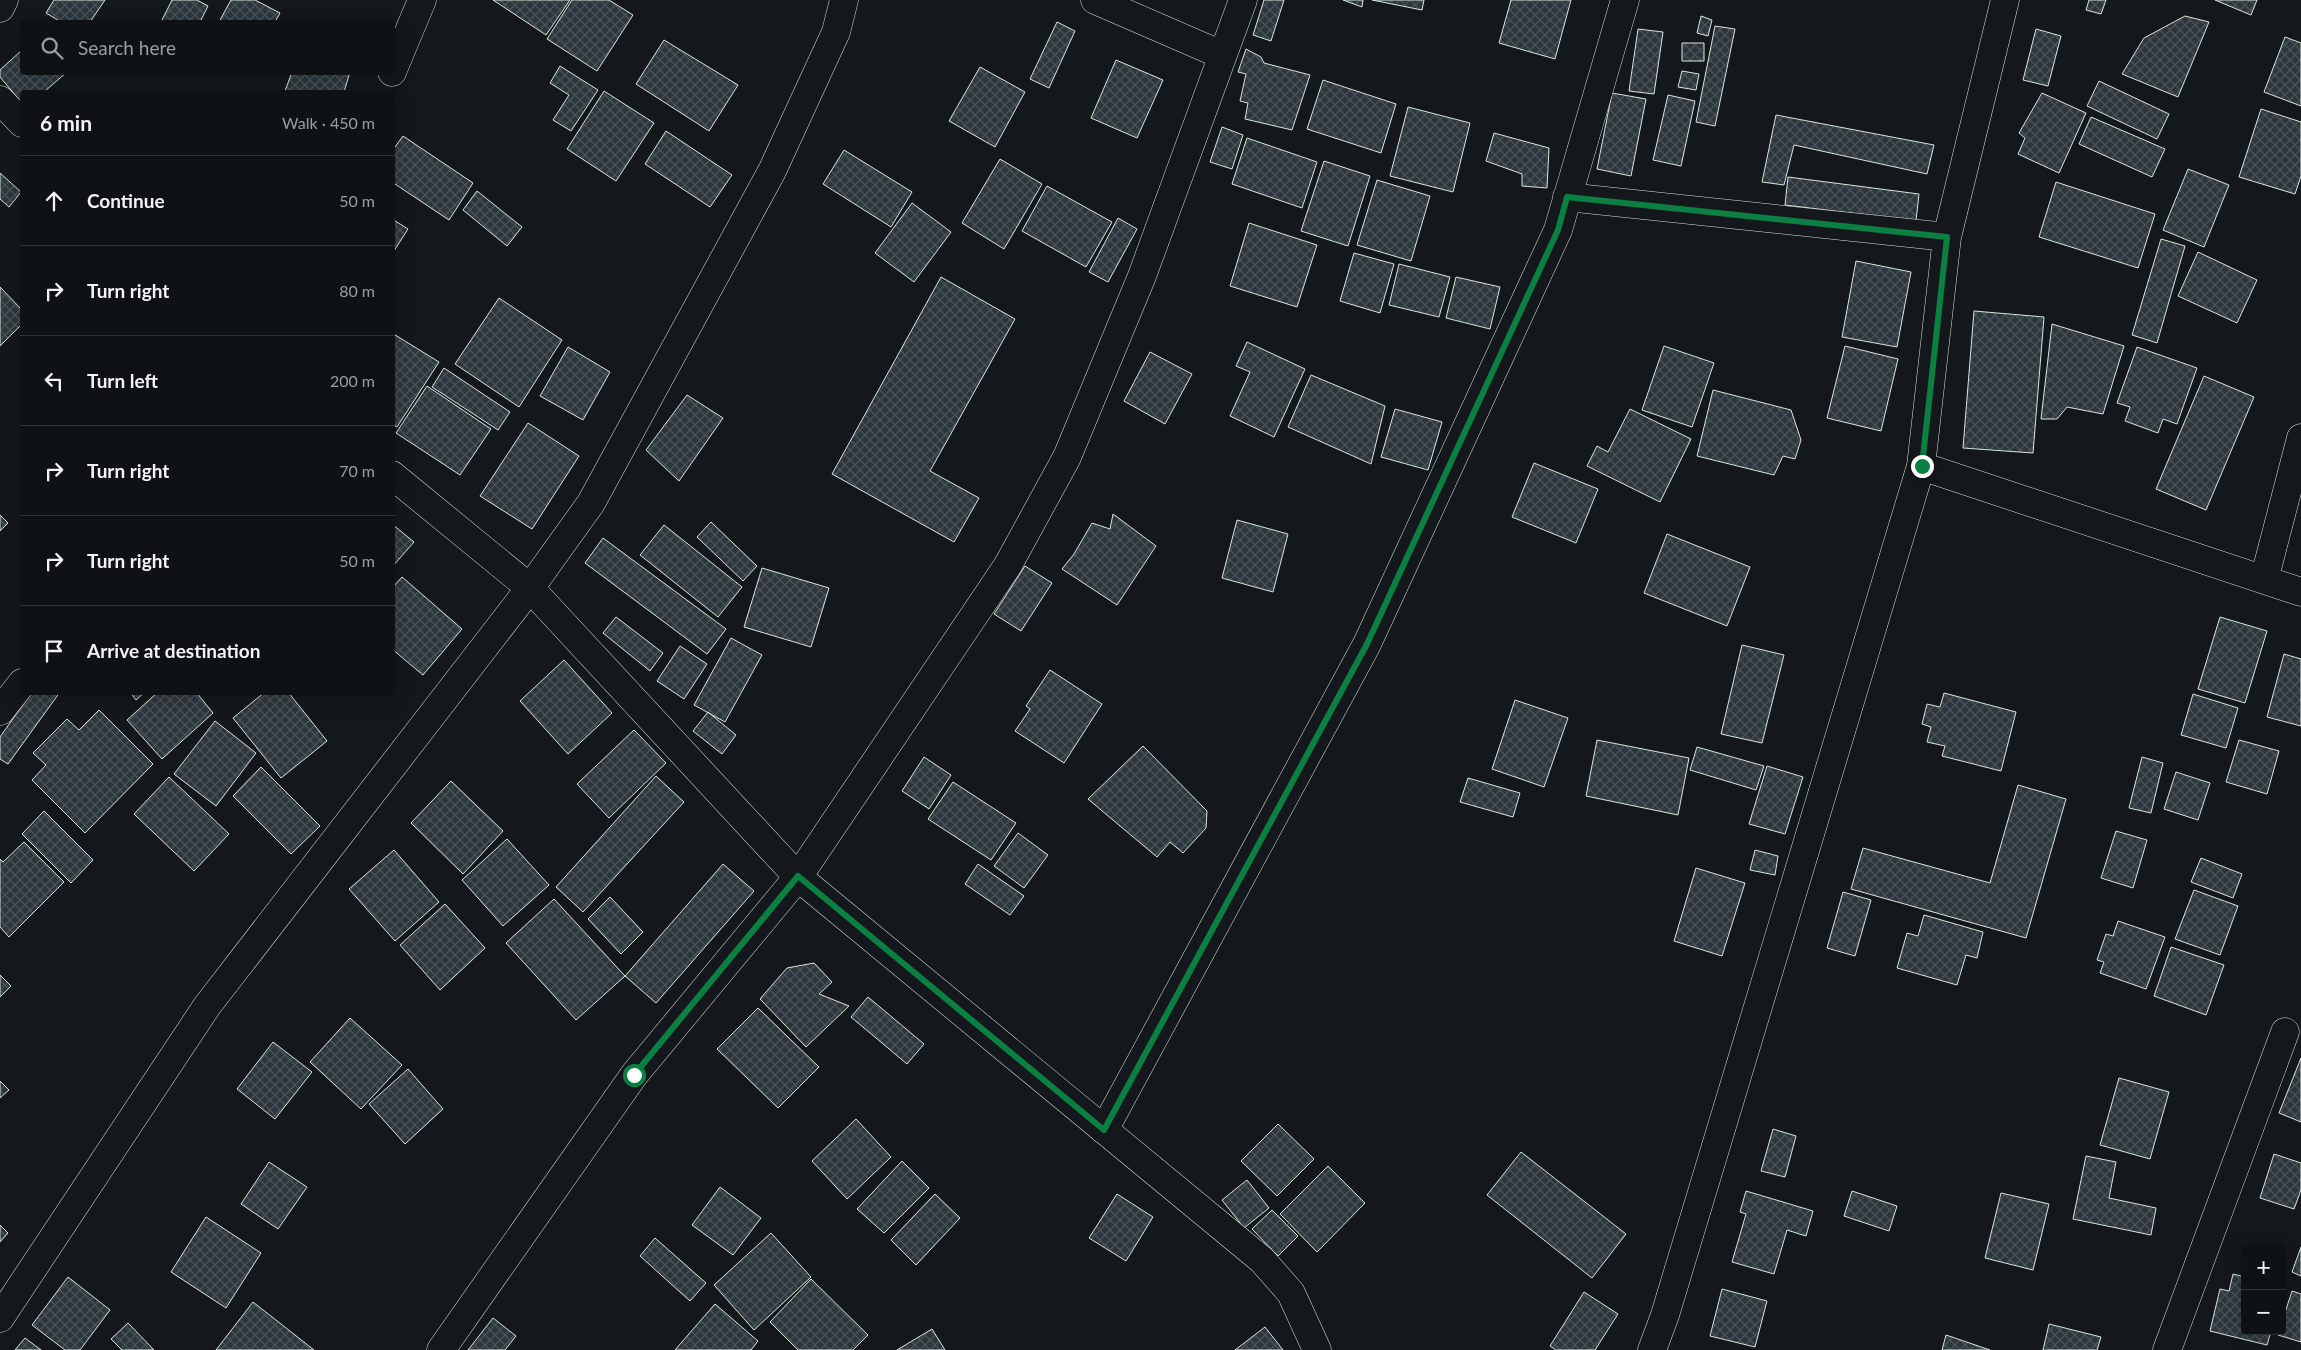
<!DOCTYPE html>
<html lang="en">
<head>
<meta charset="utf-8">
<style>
  :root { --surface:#0f1215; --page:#181b1e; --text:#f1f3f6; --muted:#9b9ea0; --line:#2f3234 }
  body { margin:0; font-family:Lato,sans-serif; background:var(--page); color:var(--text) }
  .controls { position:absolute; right:15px; bottom:15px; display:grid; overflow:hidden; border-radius:5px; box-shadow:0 5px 20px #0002 }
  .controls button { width:45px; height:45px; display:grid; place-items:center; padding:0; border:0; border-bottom:1px solid var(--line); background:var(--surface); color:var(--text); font:25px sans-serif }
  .stop { position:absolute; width:15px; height:15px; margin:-11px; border:4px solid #0b8043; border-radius:50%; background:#fff }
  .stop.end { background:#0b8043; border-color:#fff; box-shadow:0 1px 5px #0008 }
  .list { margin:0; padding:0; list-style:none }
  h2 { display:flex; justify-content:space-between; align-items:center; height:65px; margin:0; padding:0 20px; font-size:21px }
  h2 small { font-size:16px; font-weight:400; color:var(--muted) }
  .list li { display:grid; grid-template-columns:32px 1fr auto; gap:15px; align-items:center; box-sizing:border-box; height:90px; padding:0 20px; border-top:1px solid var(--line) }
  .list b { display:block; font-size:19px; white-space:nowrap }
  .list em { font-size:16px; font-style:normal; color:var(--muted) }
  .icon { flex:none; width:28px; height:28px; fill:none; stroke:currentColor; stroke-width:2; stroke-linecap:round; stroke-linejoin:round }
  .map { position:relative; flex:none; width:2301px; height:1350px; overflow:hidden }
  .search { position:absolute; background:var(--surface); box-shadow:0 5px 20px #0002; left:20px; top:20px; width:375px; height:55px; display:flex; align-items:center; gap:12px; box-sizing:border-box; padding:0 18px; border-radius:5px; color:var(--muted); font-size:19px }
  .panel { position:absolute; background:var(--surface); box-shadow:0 5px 20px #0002; left:20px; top:90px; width:375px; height:605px; border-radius:5px }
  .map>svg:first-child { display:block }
</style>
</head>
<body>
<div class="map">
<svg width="2301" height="1350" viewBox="0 0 2301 1350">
  <defs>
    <pattern id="building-cross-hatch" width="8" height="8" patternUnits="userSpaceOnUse" patternTransform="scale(1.25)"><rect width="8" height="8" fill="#2c363c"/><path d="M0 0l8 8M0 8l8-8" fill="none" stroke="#4a5358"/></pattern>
  </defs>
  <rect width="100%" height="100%" fill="#14181c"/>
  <!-- building -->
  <path fill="url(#building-cross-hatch)" stroke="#d8e6dc" d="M 54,0 L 105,0 L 90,22 L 61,22 L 46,13 Z
    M 172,0 L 197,0 L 208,6 L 200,22 L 161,22 Z
    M 231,0 L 255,0 L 280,13 L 275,22 L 219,22 Z
    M 493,0 L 570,0 L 546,35 Z
    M 572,0 L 609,0 L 633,15 L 597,71 L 547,39 Z
    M 1264,0 L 1284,0 L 1271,41 L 1253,35 Z
    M 1343,0 L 1363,0 L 1362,7 Z
    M 1372,0 L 1424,0 L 1422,10 Z
    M 1511,0 L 1571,0 L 1555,59 L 1499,43 Z
    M 2089,0 L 2106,0 L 2101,14 L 2086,10 Z
    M 2215,0 L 2257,0 L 2251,15 Z
    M 1701,16 L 1712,20 L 1708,36 L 1697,33 Z
    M 2185,16 L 2209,22 L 2178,97 L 2122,74 L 2144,38 Z
    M 1057,22 L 1075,31 L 1049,88 L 1030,79 Z
    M 1715,26 L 1735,29 L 1715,126 L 1696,122 Z
    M 1638,29 L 1663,32 L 1654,94 L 1629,91 Z
    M 2036,29 L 2061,36 L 2048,86 L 2023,80 Z
    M 2285,37 L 2301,43 L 2301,106 L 2264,92 Z
    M 664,40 L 738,85 L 709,131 L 636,84 Z
    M 1682,43 L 1704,43 L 1704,61 L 1682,61 Z
    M 1246,49 L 1261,57 L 1264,63 L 1310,75 L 1292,130 L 1245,119 L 1248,103 L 1240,101 L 1246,74 L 1238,72 Z
    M 22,50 L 22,72 L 67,72 L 44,92 L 22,92 L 22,103 L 0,77 L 0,70 Z
    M 1116,60 L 1163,80 L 1137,138 L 1091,118 Z
    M 560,66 L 598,90 L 571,131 L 553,120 L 569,95 L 550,83 Z
    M 980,67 L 1025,92 L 995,147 L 949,121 Z
    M 1682,71 L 1699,74 L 1696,90 L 1678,87 Z
    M 292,72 L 350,72 L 344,92 L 288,92 L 285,91 Z
    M 1323,80 L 1396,104 L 1381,153 L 1307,129 Z
    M 2099,81 L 2169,114 L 2157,139 L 2087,106 Z
    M 604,91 L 654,123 L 616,181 L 567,149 Z
    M 1612,93 L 1646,99 L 1631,176 L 1597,169 Z
    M 2042,93 L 2086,113 L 2059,173 L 2018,154 L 2025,138 L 2019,133 Z
    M 1668,95 L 1695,101 L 1681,166 L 1653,160 Z
    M 1408,107 L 1470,123 L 1453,192 L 1390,176 Z
    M 2261,109 L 2301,122 L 2301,176 L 2295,194 L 2239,177 Z
    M 1776,115 L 1934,145 L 1927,174 L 1794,145 L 1784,185 L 1762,182 Z
    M 2091,117 L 2165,149 L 2152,177 L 2079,144 Z
    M 1222,127 L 1243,135 L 1232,169 L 1210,162 Z
    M 666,131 L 732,175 L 710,207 L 645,164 Z
    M 1494,133 L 1549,148 L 1547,188 L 1522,186 L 1522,174 L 1486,161 Z
    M 403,136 L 473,183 L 449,220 L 392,182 L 392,151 Z
    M 1247,138 L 1317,162 L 1302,208 L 1232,184 Z
    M 844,150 L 912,192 L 891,227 L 823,184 Z
    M 1000,159 L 1042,184 L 1004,249 L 962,223 Z
    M 1324,161 L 1370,176 L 1348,246 L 1301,231 Z
    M 2188,169 L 2229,185 L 2204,247 L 2163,230 Z
    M 0,173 L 21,192 L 9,207 L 0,199 Z
    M 1788,177 L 1919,194 L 1916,221 L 1785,205 Z
    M 1377,180 L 1430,196 L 1411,261 L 1357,245 Z
    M 2056,182 L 2155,214 L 2138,268 L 2039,237 Z
    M 1047,186 L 1112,222 L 1086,267 L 1022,231 Z
    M 477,191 L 522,227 L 507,246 L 463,210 Z
    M 912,203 L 951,232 L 914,282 L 875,253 Z
    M 1118,218 L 1137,229 L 1108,282 L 1089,272 Z
    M 392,219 L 408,229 L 392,254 Z
    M 1249,223 L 1317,245 L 1297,307 L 1230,286 Z
    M 2161,239 L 2185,246 L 2157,343 L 2132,335 Z
    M 2198,252 L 2257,280 L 2237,323 L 2178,296 Z
    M 1354,253 L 1394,264 L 1380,313 L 1340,301 Z
    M 1856,261 L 1911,272 L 1897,347 L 1842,337 Z
    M 1399,264 L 1450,277 L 1439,317 L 1389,305 Z
    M 941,277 L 1015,319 L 930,471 L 979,498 L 954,542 L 832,474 Z
    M 1456,277 L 1500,287 L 1490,329 L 1446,318 Z
    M 0,287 L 22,310 L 22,324 L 0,346 Z
    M 499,298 L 562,340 L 519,407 L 455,364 Z
    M 1974,311 L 2044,317 L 2033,453 L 1963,448 Z
    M 2052,324 L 2124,346 L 2103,414 L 2067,407 L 2057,419 L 2041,419 Z
    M 392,333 L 439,362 L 397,427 L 392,424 Z
    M 1247,342 L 1305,369 L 1274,437 L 1230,416 L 1250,372 L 1236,366 Z
    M 1664,346 L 1714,363 L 1692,427 L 1642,410 Z
    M 1845,346 L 1898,359 L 1881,431 L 1827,418 Z
    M 568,347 L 610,372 L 583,420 L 540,396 Z
    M 2137,347 L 2197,368 L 2177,424 L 2163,419 L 2158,433 L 2125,421 L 2130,407 L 2117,403 Z
    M 1150,352 L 1192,374 L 1165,424 L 1124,401 Z
    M 444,368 L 510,412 L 498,430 L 432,387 Z
    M 1311,375 L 1385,406 L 1371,464 L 1288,427 Z
    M 2204,376 L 2254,397 L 2206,510 L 2156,489 Z
    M 427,386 L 491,429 L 460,475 L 396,433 Z
    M 1713,390 L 1791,410 L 1801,440 L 1795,459 L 1783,456 L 1774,475 L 1697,456 Z
    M 687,395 L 723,418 L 679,481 L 646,450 Z
    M 1395,409 L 1442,422 L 1428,470 L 1381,457 Z
    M 1630,409 L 1691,439 L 1660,502 L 1587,466 L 1597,446 L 1608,452 Z
    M 528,423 L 579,456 L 532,529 L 480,496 Z
    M 1534,463 L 1598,489 L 1576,543 L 1512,517 Z
    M 1113,514 L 1156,546 L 1117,605 L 1062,569 L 1074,554 L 1092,523 L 1110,529 Z
    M 0,515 L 8,523 L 0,531 Z
    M 1237,520 L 1288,534 L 1273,592 L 1222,578 Z
    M 711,522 L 757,566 L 743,581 L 697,537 Z
    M 392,524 L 414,542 L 392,567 Z
    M 664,525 L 742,587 L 718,617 L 640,555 Z
    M 1667,534 L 1750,567 L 1727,626 L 1644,593 Z
    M 603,538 L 726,629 L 707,654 L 585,563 Z
    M 1025,566 L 1052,583 L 1021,631 L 994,614 Z
    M 762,568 L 829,588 L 811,647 L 744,627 Z
    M 402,577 L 462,629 L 423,675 L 392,649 L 392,588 Z
    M 616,617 L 663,653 L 650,671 L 603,633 Z
    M 2220,617 L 2267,631 L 2245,703 L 2198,689 Z
    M 731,638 L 762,655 L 725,722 L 694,705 Z
    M 1742,645 L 1784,655 L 1762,743 L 1721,734 Z
    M 680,646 L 707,664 L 684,699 L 657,681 Z
    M 2284,654 L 2301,659 L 2301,726 L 2267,717 Z
    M 564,660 L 612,713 L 568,754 L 520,701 Z
    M 1050,670 L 1102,704 L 1064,763 L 1015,731 L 1030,709 L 1026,706 Z
    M 32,692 L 60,692 L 8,764 L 0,759 L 0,737 Z
    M 130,692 L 145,692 L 136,700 Z
    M 158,692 L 196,692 L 213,713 L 162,759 L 127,720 Z
    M 265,692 L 288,692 L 327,741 L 281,778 L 233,718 Z
    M 1944,693 L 2016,712 L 2001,771 L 1942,756 L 1945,746 L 1927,742 L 1931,727 L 1922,724 L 1927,704 L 1940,707 Z
    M 2193,694 L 2238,708 L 2226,748 L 2181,735 Z
    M 1515,700 L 1568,718 L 1544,787 L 1492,769 Z
    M 99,710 L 153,764 L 85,833 L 32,780 L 46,765 L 33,753 L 67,719 L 79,730 Z
    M 708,712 L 736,735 L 722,754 L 693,731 Z
    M 215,721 L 256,753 L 216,806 L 174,774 Z
    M 634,730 L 666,763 L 609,818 L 577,784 Z
    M 1597,740 L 1689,758 L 1678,815 L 1586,796 Z
    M 2239,740 L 2279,751 L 2267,794 L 2226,782 Z
    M 1143,746 L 1207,811 L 1206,828 L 1183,853 L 1170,842 L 1157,857 L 1088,799 Z
    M 1697,747 L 1764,766 L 1756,790 L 1690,770 Z
    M 924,757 L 951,775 L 929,809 L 902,791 Z
    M 2142,757 L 2163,763 L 2151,813 L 2129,808 Z
    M 1767,766 L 1803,777 L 1785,834 L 1749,824 Z
    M 261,767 L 320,826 L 291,854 L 233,796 Z
    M 2176,772 L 2210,783 L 2198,820 L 2164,809 Z
    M 656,776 L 684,802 L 583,912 L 556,887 Z
    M 169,777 L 229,834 L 194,871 L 134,814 Z
    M 1468,778 L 1520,793 L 1513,817 L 1460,802 Z
    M 451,781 L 503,831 L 463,874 L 411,823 Z
    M 953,782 L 1016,823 L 991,860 L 928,819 Z
    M 2018,785 L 2066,799 L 2026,938 L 1851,889 L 1863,848 L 1990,883 Z
    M 44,811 L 93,860 L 71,883 L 22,834 Z
    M 2116,831 L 2147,840 L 2133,888 L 2101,878 Z
    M 1018,833 L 1048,855 L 1024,888 L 994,866 Z
    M 507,839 L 549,885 L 503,926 L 462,880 Z
    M 24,842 L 64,882 L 9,937 L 0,927 L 0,859 L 3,862 Z
    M 394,850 L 439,902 L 395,941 L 349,889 Z
    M 1755,850 L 1778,856 L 1775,875 L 1750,870 Z
    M 2201,858 L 2242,874 L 2233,898 L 2191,882 Z
    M 723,864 L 754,891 L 656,1003 L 625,976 Z
    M 978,864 L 1024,896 L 1010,915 L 965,884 Z
    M 1696,868 L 1745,883 L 1722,956 L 1674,941 Z
    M 2194,890 L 2238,906 L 2220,955 L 2175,939 Z
    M 1843,892 L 1871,900 L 1855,956 L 1827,948 Z
    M 610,897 L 643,932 L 621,954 L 588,919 Z
    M 554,899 L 625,976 L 576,1020 L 506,943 Z
    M 445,904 L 485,948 L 440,990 L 400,945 Z
    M 1924,915 L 1983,932 L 1977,958 L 1966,955 L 1957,985 L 1897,968 L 1907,933 L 1918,936 Z
    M 2118,921 L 2165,937 L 2146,989 L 2100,973 L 2104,962 L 2097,960 L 2106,934 L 2113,936 Z
    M 2171,947 L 2224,965 L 2206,1015 L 2154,996 Z
    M 814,963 L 832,982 L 819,994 L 849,1006 L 806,1047 L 760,999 L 787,968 Z
    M 0,975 L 11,986 L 0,997 Z
    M 868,997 L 924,1044 L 907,1064 L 851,1017 Z
    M 758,1008 L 819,1067 L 778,1108 L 717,1049 Z
    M 350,1018 L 402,1065 L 361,1109 L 310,1062 Z
    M 273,1042 L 312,1072 L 275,1119 L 237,1089 Z
    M 2301,1058 L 2301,1122 L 2279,1113 Z
    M 408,1069 L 443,1109 L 405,1144 L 369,1104 Z
    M 2119,1078 L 2169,1092 L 2150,1159 L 2100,1145 Z
    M 0,1081 L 9,1090 L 0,1098 Z
    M 856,1119 L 891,1157 L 847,1199 L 812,1161 Z
    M 1278,1124 L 1314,1159 L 1277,1196 L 1241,1161 Z
    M 1773,1129 L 1796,1136 L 1785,1177 L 1761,1171 Z
    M 1521,1152 L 1626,1234 L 1592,1278 L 1487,1195 Z
    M 2274,1154 L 2301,1163 L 2301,1190 L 2294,1209 L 2260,1198 Z
    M 2086,1156 L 2116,1162 L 2109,1198 L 2156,1208 L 2151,1235 L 2073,1219 Z
    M 902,1161 L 929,1188 L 884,1233 L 857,1209 Z
    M 269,1162 L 307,1187 L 278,1229 L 241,1204 Z
    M 1328,1166 L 1365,1203 L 1317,1252 L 1280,1214 Z
    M 1247,1180 L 1269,1208 L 1244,1228 L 1222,1200 Z
    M 720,1187 L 761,1218 L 733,1255 L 692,1225 Z
    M 1746,1191 L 1813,1211 L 1806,1236 L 1787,1230 L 1774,1274 L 1732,1262 L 1746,1214 L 1740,1212 Z
    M 1852,1191 L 1897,1206 L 1889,1231 L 1844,1216 Z
    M 2001,1193 L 2049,1204 L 2033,1270 L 1985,1258 Z
    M 935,1194 L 960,1218 L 916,1265 L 891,1240 Z
    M 1117,1194 L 1153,1217 L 1126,1261 L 1089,1238 Z
    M 1272,1210 L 1298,1236 L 1278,1256 L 1252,1229 Z
    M 206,1217 L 261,1253 L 226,1308 L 171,1272 Z
    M 0,1225 L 8,1233 L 0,1242 Z
    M 771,1233 L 811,1277 L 754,1330 L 714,1285 Z
    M 655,1238 L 706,1283 L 690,1301 L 640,1256 Z
    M 2301,1247 L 2301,1276 L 2292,1272 Z
    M 2233,1274 L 2245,1277 L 2245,1331 L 2271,1331 L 2267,1345 L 2210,1331 L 2220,1289 L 2229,1291 Z
    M 68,1277 L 110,1310 L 80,1350 L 65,1350 L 32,1325 Z
    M 811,1279 L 868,1335 L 853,1350 L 798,1350 L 770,1322 Z
    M 1722,1289 L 1767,1301 L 1755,1347 L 1710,1336 Z
    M 2292,1291 L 2301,1294 L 2301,1342 L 2278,1335 L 2279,1331 L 2282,1331 L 2282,1322 Z
    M 1584,1292 L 1618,1314 L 1595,1350 L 1556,1350 L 1550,1346 Z
    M 253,1302 L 314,1350 L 216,1350 Z
    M 715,1304 L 758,1341 L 751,1350 L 675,1350 Z
    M 493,1318 L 516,1336 L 505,1350 L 468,1350 Z
    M 128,1323 L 154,1350 L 122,1350 L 111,1339 Z
    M 2049,1324 L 2101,1337 L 2097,1350 L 2043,1350 Z
    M 1265,1327 L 1283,1350 L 1235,1350 Z
    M 932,1329 L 945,1350 L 897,1350 Z
    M 1946,1335 L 1990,1350 L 1942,1350 Z
    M 25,1338 L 41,1350 L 15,1350 Z"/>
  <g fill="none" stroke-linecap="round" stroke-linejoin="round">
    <!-- minor casing -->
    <g stroke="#d8e6dc" stroke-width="29">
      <path id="minor" d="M 1095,0 L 1222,55
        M 0,8 L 4,0
        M 392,72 L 422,0
        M 0,100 L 22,123
        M 1567,197 L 1947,237
        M 1921,466 L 2301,592
        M 392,475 L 530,588 L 798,877 L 1262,1260 L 1291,1293 L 1317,1350
        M 2264,580 L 2301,438
        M 0,711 L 22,683
        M 1104,1130 L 1367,644 L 1558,230 L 1625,0
        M 0,1318 L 207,1006 L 530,588 L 591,503 L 772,171 L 836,32 L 844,0
        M 441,1350 L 634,1075 L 798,877 L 1008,565 L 1067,457 L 1142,276 L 1243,0
        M 1652,1350 L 1665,1315 L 1921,466 L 1947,237 L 2005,0
        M 2167,1350 L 2285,1032"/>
    </g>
    <!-- minor -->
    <use href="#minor" stroke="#14181c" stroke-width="28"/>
  </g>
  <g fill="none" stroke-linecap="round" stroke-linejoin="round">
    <!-- route -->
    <path stroke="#0b8043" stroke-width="6" d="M 634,1075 L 798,876 L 1104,1130 L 1367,644 L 1558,230 L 1567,197 L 1947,237 L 1922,466"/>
  </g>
</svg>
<div class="controls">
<button>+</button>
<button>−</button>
</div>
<div class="stop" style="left:634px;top:1075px"></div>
<div class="stop end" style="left:1922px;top:466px"></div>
<div class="search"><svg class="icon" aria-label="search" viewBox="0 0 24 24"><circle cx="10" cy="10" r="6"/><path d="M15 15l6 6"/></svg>Search here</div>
<section class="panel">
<h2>6 min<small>Walk · 450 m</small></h2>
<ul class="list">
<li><svg class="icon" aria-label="ahead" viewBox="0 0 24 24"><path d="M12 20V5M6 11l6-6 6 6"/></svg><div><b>Continue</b></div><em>50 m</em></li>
<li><svg class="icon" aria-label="right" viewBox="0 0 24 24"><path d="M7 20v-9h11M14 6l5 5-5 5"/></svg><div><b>Turn right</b></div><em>80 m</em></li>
<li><svg class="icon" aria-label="left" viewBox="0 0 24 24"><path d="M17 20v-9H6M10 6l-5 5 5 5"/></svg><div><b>Turn left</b></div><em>200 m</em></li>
<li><svg class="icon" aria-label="right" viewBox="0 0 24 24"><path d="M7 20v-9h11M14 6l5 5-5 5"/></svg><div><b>Turn right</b></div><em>70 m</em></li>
<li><svg class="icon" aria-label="right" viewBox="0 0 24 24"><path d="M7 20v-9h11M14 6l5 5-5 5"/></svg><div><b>Turn right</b></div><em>50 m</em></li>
<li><svg class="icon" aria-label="arrive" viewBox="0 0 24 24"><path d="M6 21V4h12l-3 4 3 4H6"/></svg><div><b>Arrive at destination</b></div></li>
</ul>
</section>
</div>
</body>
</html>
